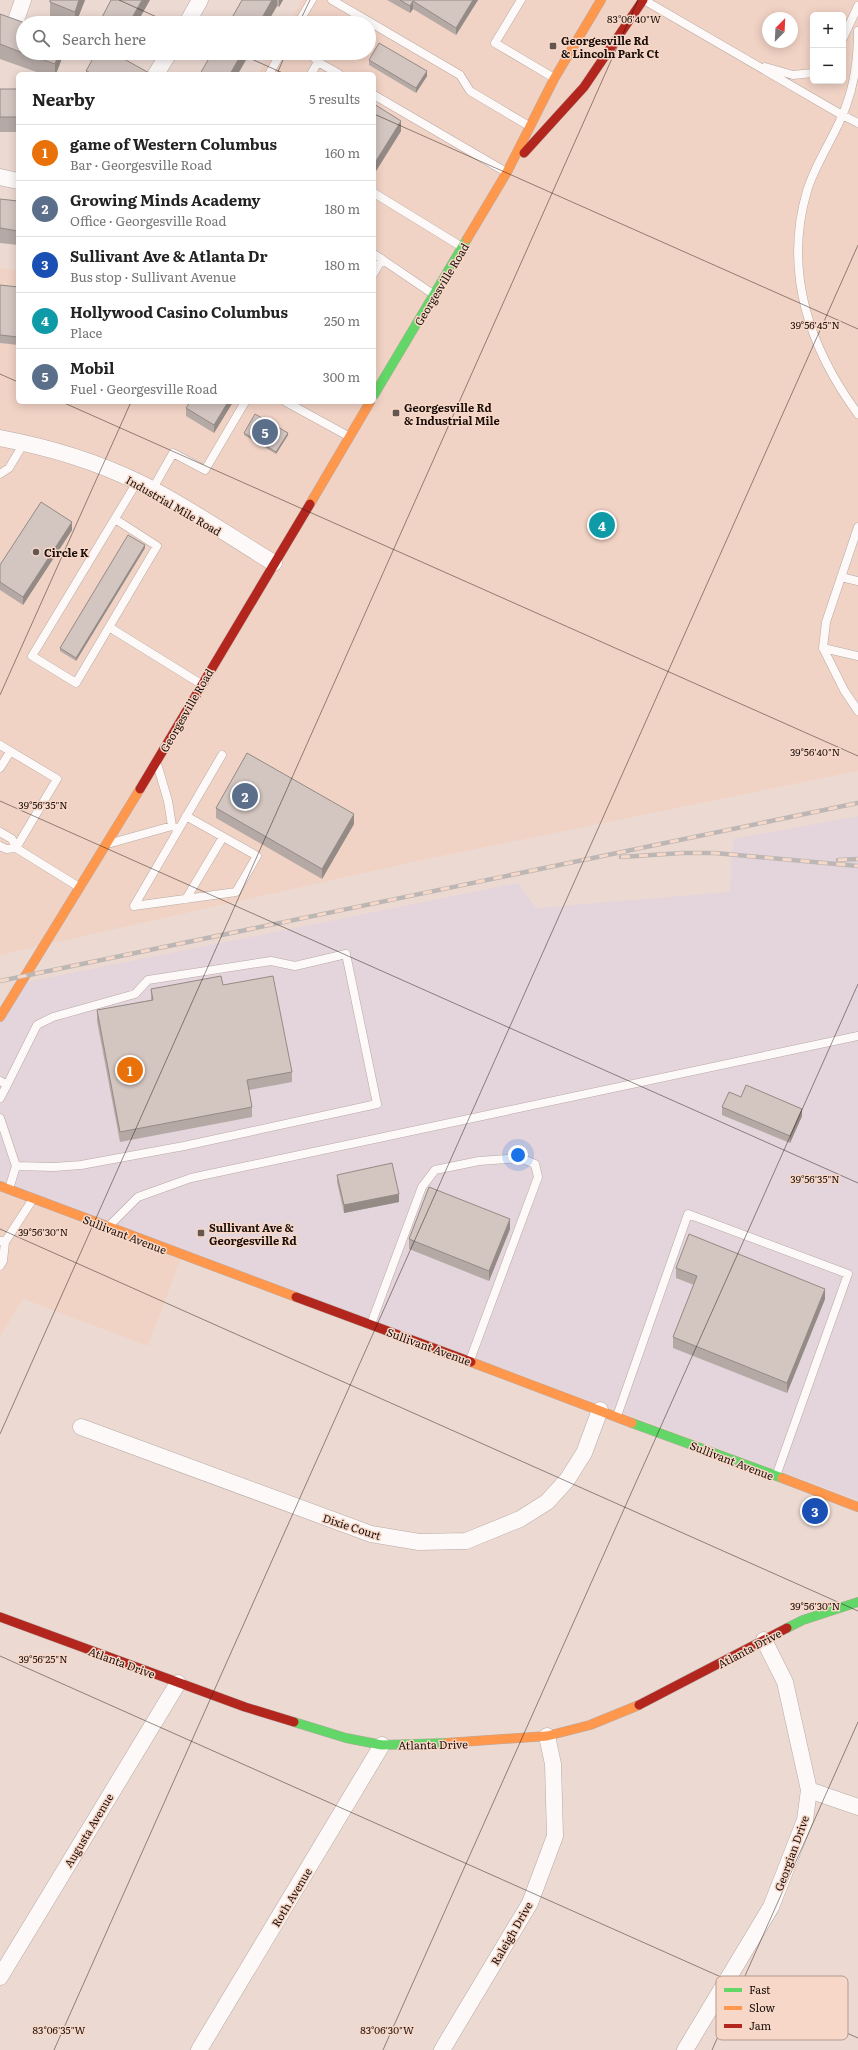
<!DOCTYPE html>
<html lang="en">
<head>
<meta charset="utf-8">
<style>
  :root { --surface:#fff; --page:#f6f6f6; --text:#222; --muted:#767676; --line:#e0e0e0; --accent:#1a73e8 }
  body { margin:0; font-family:Literata,serif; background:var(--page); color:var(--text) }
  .controls { position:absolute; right:12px; top:12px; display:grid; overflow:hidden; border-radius:6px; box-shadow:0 2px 10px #0003 }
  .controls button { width:36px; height:36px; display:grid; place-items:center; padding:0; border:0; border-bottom:1px solid var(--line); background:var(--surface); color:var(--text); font:20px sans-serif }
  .compass { position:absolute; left:762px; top:12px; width:36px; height:36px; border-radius:50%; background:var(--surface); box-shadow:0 2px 10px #0003; rotate:24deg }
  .you { position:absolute; left:518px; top:1155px; width:14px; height:14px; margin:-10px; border:3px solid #fff; border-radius:50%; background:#1a73e8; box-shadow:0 0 0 6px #1a73e833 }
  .badge { display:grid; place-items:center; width:26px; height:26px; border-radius:50%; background:var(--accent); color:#fff; font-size:13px; font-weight:700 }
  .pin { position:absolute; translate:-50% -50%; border:2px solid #fff; box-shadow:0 1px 4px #0006 }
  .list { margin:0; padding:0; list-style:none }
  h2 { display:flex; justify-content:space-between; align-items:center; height:52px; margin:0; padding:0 16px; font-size:17px }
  h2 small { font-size:13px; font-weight:400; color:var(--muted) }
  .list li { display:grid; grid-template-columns:26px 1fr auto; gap:12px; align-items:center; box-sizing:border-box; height:56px; padding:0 16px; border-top:1px solid var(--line) }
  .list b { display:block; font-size:15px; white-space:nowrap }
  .list p { margin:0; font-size:13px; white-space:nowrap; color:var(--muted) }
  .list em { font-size:13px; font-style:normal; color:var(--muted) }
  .icon { flex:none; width:22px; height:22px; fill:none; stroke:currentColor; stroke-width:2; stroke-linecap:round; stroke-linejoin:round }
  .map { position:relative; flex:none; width:858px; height:2050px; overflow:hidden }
  .search { position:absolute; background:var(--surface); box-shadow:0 2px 10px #0003; left:16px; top:16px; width:360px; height:44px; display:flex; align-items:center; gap:10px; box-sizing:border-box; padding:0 14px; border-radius:22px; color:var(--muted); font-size:15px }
  .panel { position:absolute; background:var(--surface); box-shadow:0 2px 10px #0003; left:16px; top:72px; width:360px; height:332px; border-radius:6px }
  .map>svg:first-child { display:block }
</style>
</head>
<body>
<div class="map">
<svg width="858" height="2050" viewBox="0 0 858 2050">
  <rect width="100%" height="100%" fill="#ecdad2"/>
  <!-- built -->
  <path fill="#f1d3c5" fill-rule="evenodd" d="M 302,0 L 858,0 L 858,771 L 422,860 L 0,955 L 0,268 L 18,270 L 18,402 L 374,402 L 374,74 L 258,74 L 270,53 L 369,53 L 369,23 L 288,23 ZM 813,15 L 843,15 L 843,81 L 813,81 ZM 768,18 L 792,18 L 792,42 L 768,42 Z
    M 0,1182 L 184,1250 L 148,1346 L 23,1299 L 0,1337 Z"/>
  <!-- industrial -->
  <path fill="#e4d4db" d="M 858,816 L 858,1500 L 0,1182 L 0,1021 L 22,983 L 518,883 L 536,908 L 730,892 L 733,839 Z"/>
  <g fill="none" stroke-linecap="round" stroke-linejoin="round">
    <!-- lane casing -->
    <g stroke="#b7a9a3" stroke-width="9">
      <path id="lane" d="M 332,0 L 460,75 L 470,91 L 529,126
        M 521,0 L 495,43 L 554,78
        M 644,0 L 842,115 L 858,123
        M 298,23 L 312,0
        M 858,31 C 858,56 855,82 846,106 C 836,135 816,161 807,191 C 783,272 810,349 858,414
        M 843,38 L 858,6
        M 309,53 L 318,62
        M 765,67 L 793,75 L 813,73
        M 269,74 L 281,53
        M 311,74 L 318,62 L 339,74
        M 374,95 L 506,172
        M 374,193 L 462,247
        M 374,254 L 433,294
        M 374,273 L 382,259
        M 286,402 L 348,436
        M 0,474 L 9,468 L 24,443
        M 152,490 L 173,453 L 205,470 L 245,402
        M 115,519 L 157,546 L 76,683 L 32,656 L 137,482
        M 858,527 L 826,622 L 823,648 L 844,690 L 858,711
        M 841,577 L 858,581
        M 109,627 L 201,684
        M 823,648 L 858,656
        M 0,745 L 57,779 L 16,848 L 79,887
        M 158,767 L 168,801 L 172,826
        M 0,768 L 10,752
        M 186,816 L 257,856 L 236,892 L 134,906 L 222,755
        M 0,832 L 12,839 L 16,848 L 6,849 L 0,846
        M 111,843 L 172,826 L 178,829
        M 186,899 L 223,837
        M 0,1081 L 7,1085 L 37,1025 L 53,1017 L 135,994 L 148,980 L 271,961 L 295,966 L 346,954 L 377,1104 L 184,1146 L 81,1165 L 54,1167 L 16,1166 L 9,1189
        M 0,1098 L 7,1085
        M 0,1118 L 16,1166
        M 110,1225 L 138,1197 L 191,1178 L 858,1036
        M 5,1242 L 33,1199
        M 0,1266 L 3,1261 L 5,1242 L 1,1241
        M 371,1324 L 422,1187 L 435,1170 L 479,1161 L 520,1158 L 535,1164 L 538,1177 L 470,1360
        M 617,1416 L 688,1214 L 848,1274 L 776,1476"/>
    </g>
    <!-- street casing -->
    <g stroke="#b7a9a3" stroke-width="17">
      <path id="street" d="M 15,23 L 23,0
        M 187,23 L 200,0
        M 156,74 L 169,53
        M 0,177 L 18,181
        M 0,438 C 48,447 95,461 138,482 C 185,505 229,536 274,563
        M 81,1427 L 371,1534 L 419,1542 L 466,1541 L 520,1519 L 547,1502 L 567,1480 L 584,1453 L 600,1410
        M 809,1790 L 858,1807
        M 0,1977 L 178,1683
        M 199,2050 L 382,1745
        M 442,2050 L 530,1903 L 555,1836 L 553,1764 L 547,1736
        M 685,2050 L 771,1907 L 805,1820 L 809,1790 L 785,1682 L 764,1640"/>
    </g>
    <!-- fast casing -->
    <g stroke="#b7a9a3" stroke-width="10">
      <path id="fast" d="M 374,395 L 467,239
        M 632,1423 L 782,1478
        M 787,1628 L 803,1620 L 858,1602
        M 294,1722 L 346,1738 L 382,1745 L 446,1743"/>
    </g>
    <!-- slow casing -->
    <g stroke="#b7a9a3" stroke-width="10">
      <path id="slow" d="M 467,239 L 507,172 L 554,79 L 601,0
        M 310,504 L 370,402
        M 0,1017 L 140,789
        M 0,1186 L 296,1297
        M 471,1362 L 632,1423
        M 782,1478 L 858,1507
        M 446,1743 L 547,1736 L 590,1725 L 639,1705"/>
    </g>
    <!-- jam casing -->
    <g stroke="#b7a9a3" stroke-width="10">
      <path id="jam" d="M 524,153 L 584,87 L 643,0
        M 140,789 L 310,504
        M 296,1297 L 471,1362
        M 0,1617 L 245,1707 L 294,1722
        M 639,1705 L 787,1628"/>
    </g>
    <!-- lane -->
    <use href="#lane" stroke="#fcf9f8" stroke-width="8"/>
    <!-- street -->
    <use href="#street" stroke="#fcf9f8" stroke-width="16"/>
    <!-- fast -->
    <use href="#fast" stroke="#63d668" stroke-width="9"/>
    <!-- slow -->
    <use href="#slow" stroke="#ff974d" stroke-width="9"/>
    <!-- jam -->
    <use href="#jam" stroke="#b3261e" stroke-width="9"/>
    <!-- rail casing -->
    <g stroke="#bcb7b5" stroke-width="4.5">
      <path id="rail" d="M 621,857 L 682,853 L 715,853 L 858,866
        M 838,860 L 858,859
        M 0,981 L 858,803"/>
    </g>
    <!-- rail -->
    <use href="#rail" stroke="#f7d7c7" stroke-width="3" stroke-dasharray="9" stroke-linecap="butt"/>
  </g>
  <!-- wall -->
  <path fill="#b5a9a5" d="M 85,0 L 76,23 L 66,23 L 50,16 L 50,2 Z
    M 242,0 L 283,0 L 279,7 L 277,6 L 267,23 L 229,23 Z
    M 387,0 L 478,0 L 456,35 L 413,9 L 410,13 Z
    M 0,14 L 23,53 L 64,53 L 56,74 L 42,74 L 0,59 Z
    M 369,60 L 427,76 L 416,93 L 369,65 Z
    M 86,71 L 151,74 L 86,74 Z
    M 0,89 L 18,89 L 18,132 L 0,132 Z
    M 374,104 L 401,131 L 376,171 L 374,170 Z
    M 0,199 L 18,201 L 18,245 L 0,243 Z
    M 0,285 L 18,287 L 18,345 L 0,343 Z
    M 233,402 L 214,433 L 186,416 L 186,408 Z
    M 244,433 L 288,435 L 276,454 L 244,435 Z
    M 72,530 L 23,605 L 0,590 L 0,565 Z
    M 145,548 L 76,661 L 60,651 L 60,648 Z
    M 216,808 L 354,824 L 322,879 L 216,818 Z
    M 223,985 L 292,1072 L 292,1082 L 249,1090 L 252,1107 L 252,1117 L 120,1142 L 97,1021 L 97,1010 L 151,1000 L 151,989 Z
    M 741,1097 L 802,1116 L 790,1143 L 722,1115 L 722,1107 Z
    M 337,1175 L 399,1202 L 344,1213 L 337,1182 Z
    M 510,1229 L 489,1281 L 409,1249 L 409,1239 Z
    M 676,1268 L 825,1299 L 787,1393 L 673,1348 L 673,1337 L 694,1285 L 676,1278 Z"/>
  <!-- shaded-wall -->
  <path fill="#948a86" d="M 79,0 L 85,0 L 76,23 L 75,23 L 75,12 Z
    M 142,0 L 150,0 L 137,23 L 129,23 Z
    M 272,0 L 277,0 L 277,6 L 267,23 L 259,23 Z
    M 279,0 L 283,0 L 279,7 Z
    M 473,0 L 478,0 L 456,35 L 456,28 Z
    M 413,1 L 413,9 L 410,13 L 410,6 Z
    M 59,53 L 64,53 L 56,74 L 55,74 L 55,64 Z
    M 242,53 L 250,53 L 238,74 L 230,74 Z
    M 427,71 L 427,76 L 416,93 L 416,88 Z
    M 401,121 L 401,131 L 376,171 L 376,161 Z
    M 228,402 L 233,402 L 214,433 L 214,425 Z
    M 288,433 L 288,435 L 276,454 L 276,452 Z
    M 72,522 L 72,530 L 23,605 L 23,597 Z
    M 145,545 L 145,548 L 76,661 L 76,658 Z
    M 354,814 L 354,824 L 322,879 L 322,869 Z
    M 802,1109 L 802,1116 L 790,1143 L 790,1136 Z
    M 399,1194 L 399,1202 L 344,1213 L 344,1205 Z
    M 510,1219 L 510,1229 L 489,1281 L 489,1271 Z
    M 825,1289 L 825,1299 L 787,1393 L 787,1383 Z"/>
  <!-- building -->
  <path fill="#d3c5c0" stroke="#948a86" d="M 50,0 L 79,0 L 75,12 L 50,2 Z
    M 111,0 L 142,0 L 129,23 L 99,23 Z
    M 242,0 L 272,0 L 259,23 L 229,23 Z
    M 400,0 L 473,0 L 456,28 L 413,1 L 410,6 Z
    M 0,14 L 25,23 L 23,23 L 23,53 L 0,44 Z
    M 379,43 L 427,71 L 416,88 L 369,60 Z
    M 24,53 L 59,53 L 55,64 Z
    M 96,53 L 108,53 L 124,59 L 151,74 L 93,74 L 86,71 Z
    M 212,53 L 242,53 L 230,74 L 200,74 Z
    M 0,89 L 18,89 L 18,117 L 0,117 Z
    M 374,104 L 401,121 L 376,161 L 374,160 Z
    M 0,199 L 18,201 L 18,231 L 0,228 Z
    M 0,285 L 18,287 L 18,337 L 0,335 Z
    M 190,402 L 228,402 L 214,425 L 186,408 Z
    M 255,414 L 288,433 L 276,452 L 244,433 Z
    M 41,502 L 72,522 L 23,597 L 0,582 L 0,565 Z
    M 128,535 L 145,545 L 76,658 L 60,648 Z
    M 247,753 L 354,814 L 322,869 L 216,808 Z
    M 221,976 L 223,985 L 273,976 L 292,1072 L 247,1080 L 252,1107 L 120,1132 L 97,1010 L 153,1000 L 151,989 Z
    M 746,1085 L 802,1109 L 790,1136 L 722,1107 L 729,1092 L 741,1097 Z
    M 392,1163 L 399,1194 L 344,1205 L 337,1175 Z
    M 429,1187 L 510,1219 L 489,1271 L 409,1239 Z
    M 689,1234 L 825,1289 L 787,1383 L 673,1337 L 697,1276 L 676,1268 Z"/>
  <!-- ticks -->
  <path fill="none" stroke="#1b100b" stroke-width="1" stroke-opacity="0.45" d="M 119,0 L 170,23M 299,23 L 310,0M 238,53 L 285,74M 277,74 L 286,53M 374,114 L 858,329M 0,374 L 18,382M 62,402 L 858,756M 0,695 L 131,402M 0,801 L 858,1183M 0,1229 L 858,1611M 0,1434 L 638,0M 0,1656 L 858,2038M 54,2050 L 858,245M 383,2050 L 858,984M 712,2050 L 858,1722"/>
  <!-- markers -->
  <g fill="#645751" stroke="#f7d7c7" stroke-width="1.5">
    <rect x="549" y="42" width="8" height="8" rx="2"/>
    <rect x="392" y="409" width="8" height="8" rx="2"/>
    <circle cx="36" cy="552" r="4"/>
    <rect x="197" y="1229" width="8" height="8" rx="2"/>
  </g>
  <g text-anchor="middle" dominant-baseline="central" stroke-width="3" stroke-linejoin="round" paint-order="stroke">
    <!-- poi labels -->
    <g font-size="11" font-weight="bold" fill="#1b100b" stroke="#f7d7c7" text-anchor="start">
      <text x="561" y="40">Georgesville Rd<tspan x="561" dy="13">&amp; Lincoln Park Ct</tspan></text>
      <text x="404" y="407">Georgesville Rd<tspan x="404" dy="13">&amp; Industrial Mile</tspan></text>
      <text x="44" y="552">Circle K</text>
      <text x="209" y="1227">Sullivant Ave &amp;<tspan x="209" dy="13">Georgesville Rd</tspan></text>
    </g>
    <!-- street labels -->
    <g font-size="11" fill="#1b100b" stroke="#f7d7c7">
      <text transform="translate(441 284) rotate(-59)">Georgesville Road</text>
      <text transform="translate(174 505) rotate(30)">Industrial Mile Road</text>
      <text transform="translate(186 710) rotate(-60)">Georgesville Road</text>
      <text transform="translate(125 1234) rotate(21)">Sullivant Avenue</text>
      <text transform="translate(429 1346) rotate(20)">Sullivant Avenue</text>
      <text transform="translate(732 1460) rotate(21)">Sullivant Avenue</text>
      <text transform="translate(352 1526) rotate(18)">Dixie Court</text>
      <text transform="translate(749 1648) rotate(-28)">Atlanta Drive</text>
      <text transform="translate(122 1662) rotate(20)">Atlanta Drive</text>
      <text transform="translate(433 1744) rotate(-1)">Atlanta Drive</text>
      <text transform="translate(88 1830) rotate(-59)">Augusta Avenue</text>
      <text transform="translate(791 1853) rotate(-70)">Georgian Drive</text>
      <text transform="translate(291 1897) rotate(-59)">Roth Avenue</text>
      <text transform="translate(511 1933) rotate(-60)">Raleigh Drive</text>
    </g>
  </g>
  <!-- legend -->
  <rect x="716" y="1976" width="132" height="64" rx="6" fill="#f7d7c7" stroke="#b59b8f" stroke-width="1"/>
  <rect x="724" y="1988" width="18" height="4" fill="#63d668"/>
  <rect x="724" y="2006" width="18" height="4" fill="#ff974d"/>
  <rect x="724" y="2024" width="18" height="4" fill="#b3261e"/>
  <g font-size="11" fill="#1b100b">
    <text x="749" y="1994">Fast</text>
    <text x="749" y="2012">Slow</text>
    <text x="749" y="2030">Jam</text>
  </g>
  <g font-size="10" text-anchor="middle" fill="#1b100b" stroke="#f7d7c7" stroke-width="3" stroke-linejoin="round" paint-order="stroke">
    <text x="634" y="23">83°06'40"W</text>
    <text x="815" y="329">39°56'45"N</text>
    <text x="815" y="756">39°56'40"N</text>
    <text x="43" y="809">39°56'35"N</text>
    <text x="815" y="1183">39°56'35"N</text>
    <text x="43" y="1236">39°56'30"N</text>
    <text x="815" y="1610">39°56'30"N</text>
    <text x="43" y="1663">39°56'25"N</text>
    <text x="59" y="2034">83°06'35"W</text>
    <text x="387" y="2034">83°06'30"W</text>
  </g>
</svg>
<div class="controls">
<button>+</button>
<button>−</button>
</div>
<svg class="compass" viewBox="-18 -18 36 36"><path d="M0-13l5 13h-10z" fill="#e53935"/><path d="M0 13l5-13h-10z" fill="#767676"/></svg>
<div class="you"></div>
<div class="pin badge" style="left:130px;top:1070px;background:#e8710a">1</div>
<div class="pin badge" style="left:245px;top:796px;background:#5c6f8a">2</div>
<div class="pin badge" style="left:815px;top:1511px;background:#1a4fb4">3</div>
<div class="pin badge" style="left:602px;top:525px;background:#0f9aa8">4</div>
<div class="pin badge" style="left:265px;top:432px;background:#5c6f8a">5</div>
<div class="search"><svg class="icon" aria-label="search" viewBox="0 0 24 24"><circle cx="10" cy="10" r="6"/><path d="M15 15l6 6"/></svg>Search here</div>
<section class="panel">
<h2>Nearby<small>5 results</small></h2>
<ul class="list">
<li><span class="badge" style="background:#e8710a">1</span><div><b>game of Western Columbus</b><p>Bar · Georgesville Road</p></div><em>160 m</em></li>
<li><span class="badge" style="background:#5c6f8a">2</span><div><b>Growing Minds Academy</b><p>Office · Georgesville Road</p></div><em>180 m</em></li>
<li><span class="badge" style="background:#1a4fb4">3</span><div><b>Sullivant Ave &amp; Atlanta Dr</b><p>Bus stop · Sullivant Avenue</p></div><em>180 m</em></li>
<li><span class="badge" style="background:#0f9aa8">4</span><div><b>Hollywood Casino Columbus</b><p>Place</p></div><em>250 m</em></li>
<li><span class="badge" style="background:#5c6f8a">5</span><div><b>Mobil</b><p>Fuel · Georgesville Road</p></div><em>300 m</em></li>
</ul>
</section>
</div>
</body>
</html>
